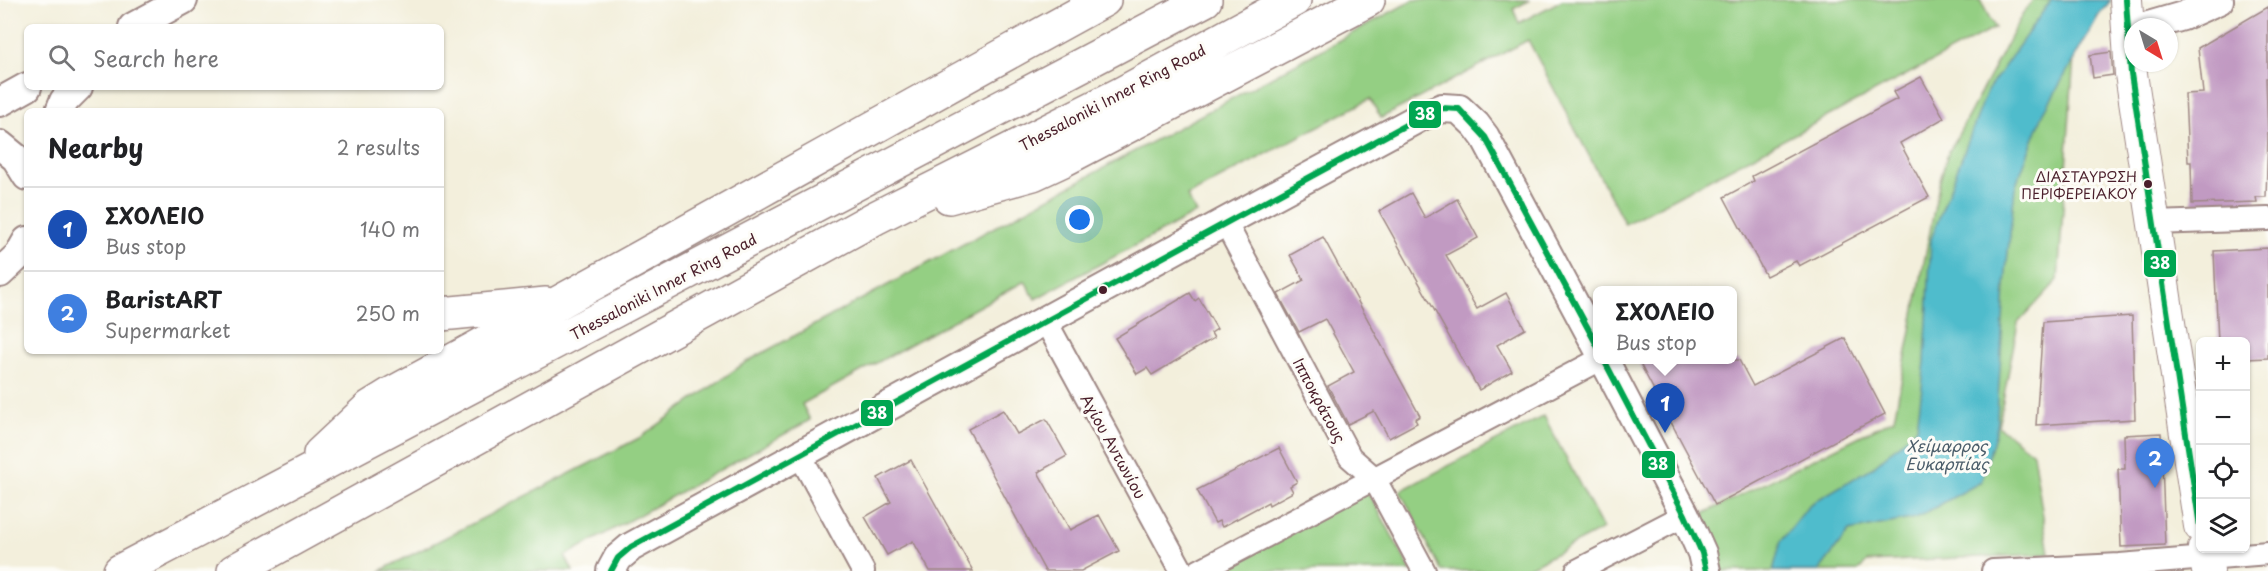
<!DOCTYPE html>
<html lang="en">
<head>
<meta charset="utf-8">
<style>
  :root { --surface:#fff; --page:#f6f6f6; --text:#202124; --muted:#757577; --line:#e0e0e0; --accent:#c8321e }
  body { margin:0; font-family:"Playpen Sans",sans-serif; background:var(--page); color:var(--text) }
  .controls { position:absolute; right:18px; bottom:18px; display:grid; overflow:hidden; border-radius:9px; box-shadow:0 2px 4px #0004 }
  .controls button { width:54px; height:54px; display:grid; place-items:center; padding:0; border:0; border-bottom:2px solid var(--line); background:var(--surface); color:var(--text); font:30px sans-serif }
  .compass { position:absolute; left:2124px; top:18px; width:54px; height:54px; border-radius:50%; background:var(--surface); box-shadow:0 2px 4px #0004; rotate:142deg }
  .you { position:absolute; left:1080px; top:220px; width:21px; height:21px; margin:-15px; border:4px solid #fff; border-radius:50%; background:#1a73e8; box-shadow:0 0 0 9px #1a73e833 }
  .badge { display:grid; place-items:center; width:39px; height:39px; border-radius:50%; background:var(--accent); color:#fff; font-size:20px; font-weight:700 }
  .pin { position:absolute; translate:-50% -50px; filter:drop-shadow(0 2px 3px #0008) }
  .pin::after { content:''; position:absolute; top:32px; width:21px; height:18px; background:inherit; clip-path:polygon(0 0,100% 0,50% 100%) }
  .popup { position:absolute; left:1593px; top:286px; width:144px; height:78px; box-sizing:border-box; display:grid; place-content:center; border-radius:9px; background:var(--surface); filter:drop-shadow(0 2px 4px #0005); font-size:20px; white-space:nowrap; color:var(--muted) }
  .popup b { font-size:22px; color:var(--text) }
  .popup::after { content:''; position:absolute; left:50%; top:100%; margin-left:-12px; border:12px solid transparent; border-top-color:var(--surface) }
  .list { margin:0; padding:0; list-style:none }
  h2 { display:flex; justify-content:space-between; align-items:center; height:78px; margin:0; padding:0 24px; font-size:26px }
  h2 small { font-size:20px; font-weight:400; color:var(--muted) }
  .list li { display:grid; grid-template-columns:39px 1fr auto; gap:18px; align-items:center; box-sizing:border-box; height:84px; padding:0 24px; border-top:2px solid var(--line) }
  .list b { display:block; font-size:22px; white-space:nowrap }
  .list p { margin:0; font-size:20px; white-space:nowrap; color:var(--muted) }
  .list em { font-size:20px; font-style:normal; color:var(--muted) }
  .icon { flex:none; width:33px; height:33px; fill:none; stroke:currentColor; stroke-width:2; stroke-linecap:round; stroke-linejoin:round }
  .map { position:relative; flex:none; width:2268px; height:571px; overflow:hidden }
  .search { position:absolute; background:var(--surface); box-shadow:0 2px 4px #0004; left:24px; top:24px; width:420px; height:66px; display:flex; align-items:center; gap:15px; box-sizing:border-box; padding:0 21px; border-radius:9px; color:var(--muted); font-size:22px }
  .panel { position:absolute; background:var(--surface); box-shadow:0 2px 4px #0004; left:24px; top:108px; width:420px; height:246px; border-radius:9px }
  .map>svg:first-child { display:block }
</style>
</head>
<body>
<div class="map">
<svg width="2268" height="571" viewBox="0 0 2268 571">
  <rect width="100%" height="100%" fill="#fdfcf7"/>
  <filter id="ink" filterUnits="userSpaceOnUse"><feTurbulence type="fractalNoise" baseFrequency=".0167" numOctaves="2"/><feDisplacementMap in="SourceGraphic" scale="12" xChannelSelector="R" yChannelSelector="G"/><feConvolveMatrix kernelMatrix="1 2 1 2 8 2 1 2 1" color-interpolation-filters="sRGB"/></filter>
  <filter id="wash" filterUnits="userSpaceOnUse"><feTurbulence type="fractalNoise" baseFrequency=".008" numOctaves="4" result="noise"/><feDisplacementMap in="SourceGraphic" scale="24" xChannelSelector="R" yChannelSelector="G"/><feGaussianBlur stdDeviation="1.35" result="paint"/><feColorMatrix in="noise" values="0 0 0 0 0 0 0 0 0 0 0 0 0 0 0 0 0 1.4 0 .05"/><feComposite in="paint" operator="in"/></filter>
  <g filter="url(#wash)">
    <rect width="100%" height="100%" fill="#f3efdc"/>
    <!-- green -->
    <path fill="#94cf83" stroke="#6f7757" stroke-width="1.5" d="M 1413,0 L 1530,0 L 1513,9 L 1519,23 L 1562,0 L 1980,0 L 1995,28 L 1625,224 L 1528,40 L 1381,118 L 1370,99 L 1187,196 L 1196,213 L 1035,299 L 1025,281 L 802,404 L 810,420 L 565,556 L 573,571 L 380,571 L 641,437 L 746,362 Z
      M 2033,0 L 2078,0 L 2058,280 L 2018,323 L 1998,426 L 2033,453 L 2049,554 L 1867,562 L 1858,571 L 1718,571 L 1701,515 L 1894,419 L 1939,184 L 1947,156 L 2023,13 Z
      M 1544,416 L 1603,529 L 1522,571 L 1442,571 L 1400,491 Z
      M 1367,489 L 1411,571 L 1215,571 Z"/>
    <!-- water -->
    <path fill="#50bccc" stroke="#4d6e7c" stroke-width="1.5" d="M 2051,0 L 2111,0 L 2099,15 L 2043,114 L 2015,188 L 2006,271 L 1996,432 L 1981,482 L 1916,518 L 1849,531 L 1819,571 L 1773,571 L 1781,541 L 1810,504 L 1872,468 L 1917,428 L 1925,362 L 1931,239 L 1987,91 Z"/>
    <g id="blocks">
      <!-- building -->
      <path fill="#c19ac2" d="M 2268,7 L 2268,78 L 2266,78 L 2268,136 L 2266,197 L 2256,197 L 2257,202 L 2192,204 L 2191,162 L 2188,162 L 2185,94 L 2203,93 L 2198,48 Z
        M 2111,52 L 2113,75 L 2093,78 L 2090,55 Z
        M 1921,77 L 1944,118 L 1900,143 L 1929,197 L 1799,266 L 1796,261 L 1766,276 L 1724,197 L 1754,181 L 1752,176 L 1897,99 L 1893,92 Z
        M 1411,193 L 1425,218 L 1457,199 L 1478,238 L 1446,255 L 1477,309 L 1506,293 L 1525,329 L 1497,345 L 1512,371 L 1479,390 L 1379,211 Z
        M 1323,237 L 1420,416 L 1415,419 L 1417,423 L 1389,438 L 1374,411 L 1348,424 L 1328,386 L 1354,372 L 1325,319 L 1299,332 L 1278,294 L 1304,280 L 1290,255 Z
        M 2268,248 L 2268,358 L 2246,359 L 2246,342 L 2218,342 L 2214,251 Z
        M 1190,293 L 1195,301 L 1199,298 L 1217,329 L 1211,333 L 1214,338 L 1152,375 L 1147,368 L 1137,374 L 1115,338 Z
        M 2132,316 L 2135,419 L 2036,425 L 2043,322 Z
        M 1845,338 L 1885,414 L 1715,505 L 1638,360 L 1739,360 L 1753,386 Z
        M 1003,410 L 1017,434 L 1046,419 L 1067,456 L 1038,472 L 1053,499 L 1070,530 L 1099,515 L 1119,551 L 1081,571 L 1045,571 L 968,429 Z
        M 2161,433 L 2165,545 L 2121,547 L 2118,469 L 2125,469 L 2124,435 Z
        M 1279,448 L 1297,482 L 1290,486 L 1293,492 L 1269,505 L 1268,502 L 1222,527 L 1219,521 L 1215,523 L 1197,490 Z
        M 911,460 L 937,507 L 973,571 L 930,571 L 913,541 L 887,555 L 865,517 L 891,502 L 878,478 Z"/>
    </g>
  </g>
  <g filter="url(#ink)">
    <use href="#blocks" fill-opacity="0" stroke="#9e8784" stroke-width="1.5"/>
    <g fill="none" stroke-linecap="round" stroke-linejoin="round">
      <!-- minor casing -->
      <g stroke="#9e8784" stroke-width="26">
        <path id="minor" d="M 1225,222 L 1350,457 L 1374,478 L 1424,571
          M 2155,223 L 2268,219
          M 1045,320 L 1182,571
          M 800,455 L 863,571
          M 1199,571 L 1599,360
          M 1577,571 L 1685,515
          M 1993,571 L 2120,565 L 2268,553"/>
      </g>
      <!-- tertiary casing -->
      <g stroke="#9e8784" stroke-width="32">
        <path id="tertiary" d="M 133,27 L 183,0
          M 2145,27 L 2183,16 L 2219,0
          M 0,102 L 27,87
          M 60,111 L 64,101 L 78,87
          M 0,145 L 16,158 L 27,176
          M 0,273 L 19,255 L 27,241
          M 1604,360 L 1685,515 L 1702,553 L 1706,571
          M 611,571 L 618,558 L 631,547 L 1225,222 L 1424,115 L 1442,108 L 1459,109 L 1476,125 L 1485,137 L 1598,348"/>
      </g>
      <!-- secondary casing -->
      <g stroke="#9e8784" stroke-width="34">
        <path id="secondary" d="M 2126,0 L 2131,74 L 2200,526
          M 2204,548 L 2208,571"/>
      </g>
      <!-- trunk casing -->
      <g stroke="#9e8784" stroke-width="36">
        <path id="trunk" d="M 949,197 L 1033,174 L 1063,160 L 1368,0
          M 441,314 L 546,304
          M 320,454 L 370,407 L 391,394 C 630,266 866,130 1104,0
          M 120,571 L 1205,0
          M 234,571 L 875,218 L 1121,94 L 1294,0"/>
      </g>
      <!-- minor -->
      <use href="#minor" stroke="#fff" stroke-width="22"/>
      <!-- tertiary -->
      <use href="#tertiary" stroke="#fff" stroke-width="28"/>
      <!-- secondary -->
      <use href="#secondary" stroke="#fff" stroke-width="32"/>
      <!-- trunk -->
      <use href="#trunk" stroke="#fff" stroke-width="33"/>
      <!-- bus-1 casing -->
      <g stroke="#fdfcf7" stroke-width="10">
        <path id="bus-1" d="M 2126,0 L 2131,74 L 2200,526
          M 1604,360 L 1685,515 L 1702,553 L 1706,571
          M 611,571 L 618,558 L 631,547 L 1424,115 L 1442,108 L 1459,109 L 1485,137 L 1598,347"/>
      </g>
      <!-- bus-1 -->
      <use href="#bus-1" stroke="#00a651" stroke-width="6"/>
    </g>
  </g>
  <!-- markers -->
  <g fill="#4a1f2b" stroke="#fdfcf7" stroke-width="2">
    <circle cx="2148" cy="184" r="5"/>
    <circle cx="1103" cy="290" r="5"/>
  </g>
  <g text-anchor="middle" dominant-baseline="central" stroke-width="6" stroke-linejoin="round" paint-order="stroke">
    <!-- bus labels -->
    <g font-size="14" fill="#4a1f2b" stroke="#fdfcf7" text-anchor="end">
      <text x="2137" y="176">ΔΙΑΣΤΑΥΡΩΣΗ<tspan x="2137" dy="17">ΠΕΡΙΦΕΡΕΙΑΚΟΥ</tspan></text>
    </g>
    <!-- street labels -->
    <g font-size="15" fill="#4a1f2b" stroke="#fdfcf7">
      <text transform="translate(1112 97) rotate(-28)">Thessaloniki Inner Ring Road</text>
      <text transform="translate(663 286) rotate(-28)">Thessaloniki Inner Ring Road</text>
      <text transform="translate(1320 400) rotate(62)">Ιπποκράτους</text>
      <text transform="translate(1114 446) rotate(61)">Αγίου Αντωνίου</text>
    </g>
    <!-- water labels -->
    <g font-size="16" font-style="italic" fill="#4c5e6b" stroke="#fdfcf7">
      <text x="1947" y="445">Χείμαρρος<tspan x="1947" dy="18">Ευκαρπίας</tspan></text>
    </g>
  </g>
  <g stroke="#fdfcf7" stroke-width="2">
    <rect x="1408" y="100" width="34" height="29" rx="6" fill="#00a651"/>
    <rect x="2143" y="249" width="34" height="29" rx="6" fill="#00a651"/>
    <rect x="860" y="399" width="34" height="28" rx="6" fill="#00a651"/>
    <rect x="1641" y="450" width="35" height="29" rx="6" fill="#00a651"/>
  </g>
  <g font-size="16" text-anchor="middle" font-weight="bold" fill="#fff">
    <text x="1425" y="120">38</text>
    <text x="2160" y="269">38</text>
    <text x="877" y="419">38</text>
    <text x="1658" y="470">38</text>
  </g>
</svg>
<div class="controls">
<button>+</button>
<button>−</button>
<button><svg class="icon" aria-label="locate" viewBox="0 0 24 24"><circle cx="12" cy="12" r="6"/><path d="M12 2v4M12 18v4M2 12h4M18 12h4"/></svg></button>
<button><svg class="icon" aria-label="layers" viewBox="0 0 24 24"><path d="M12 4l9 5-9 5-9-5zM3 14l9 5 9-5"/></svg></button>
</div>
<svg class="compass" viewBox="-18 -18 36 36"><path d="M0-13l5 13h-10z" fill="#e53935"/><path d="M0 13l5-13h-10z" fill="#757577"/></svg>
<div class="you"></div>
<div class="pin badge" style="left:1665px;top:433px;background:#1a4fb4">1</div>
<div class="popup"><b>ΣΧΟΛΕΙΟ</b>Bus stop</div>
<div class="pin badge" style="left:2155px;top:488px;background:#3f7fe0">2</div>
<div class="search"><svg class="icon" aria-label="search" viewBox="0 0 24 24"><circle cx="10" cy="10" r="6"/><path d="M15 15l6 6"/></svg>Search here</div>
<section class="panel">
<h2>Nearby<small>2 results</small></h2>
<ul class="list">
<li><span class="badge" style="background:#1a4fb4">1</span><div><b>ΣΧΟΛΕΙΟ</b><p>Bus stop</p></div><em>140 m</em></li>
<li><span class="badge" style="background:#3f7fe0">2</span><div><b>BaristART</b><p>Supermarket</p></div><em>250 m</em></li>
</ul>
</section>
</div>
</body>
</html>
